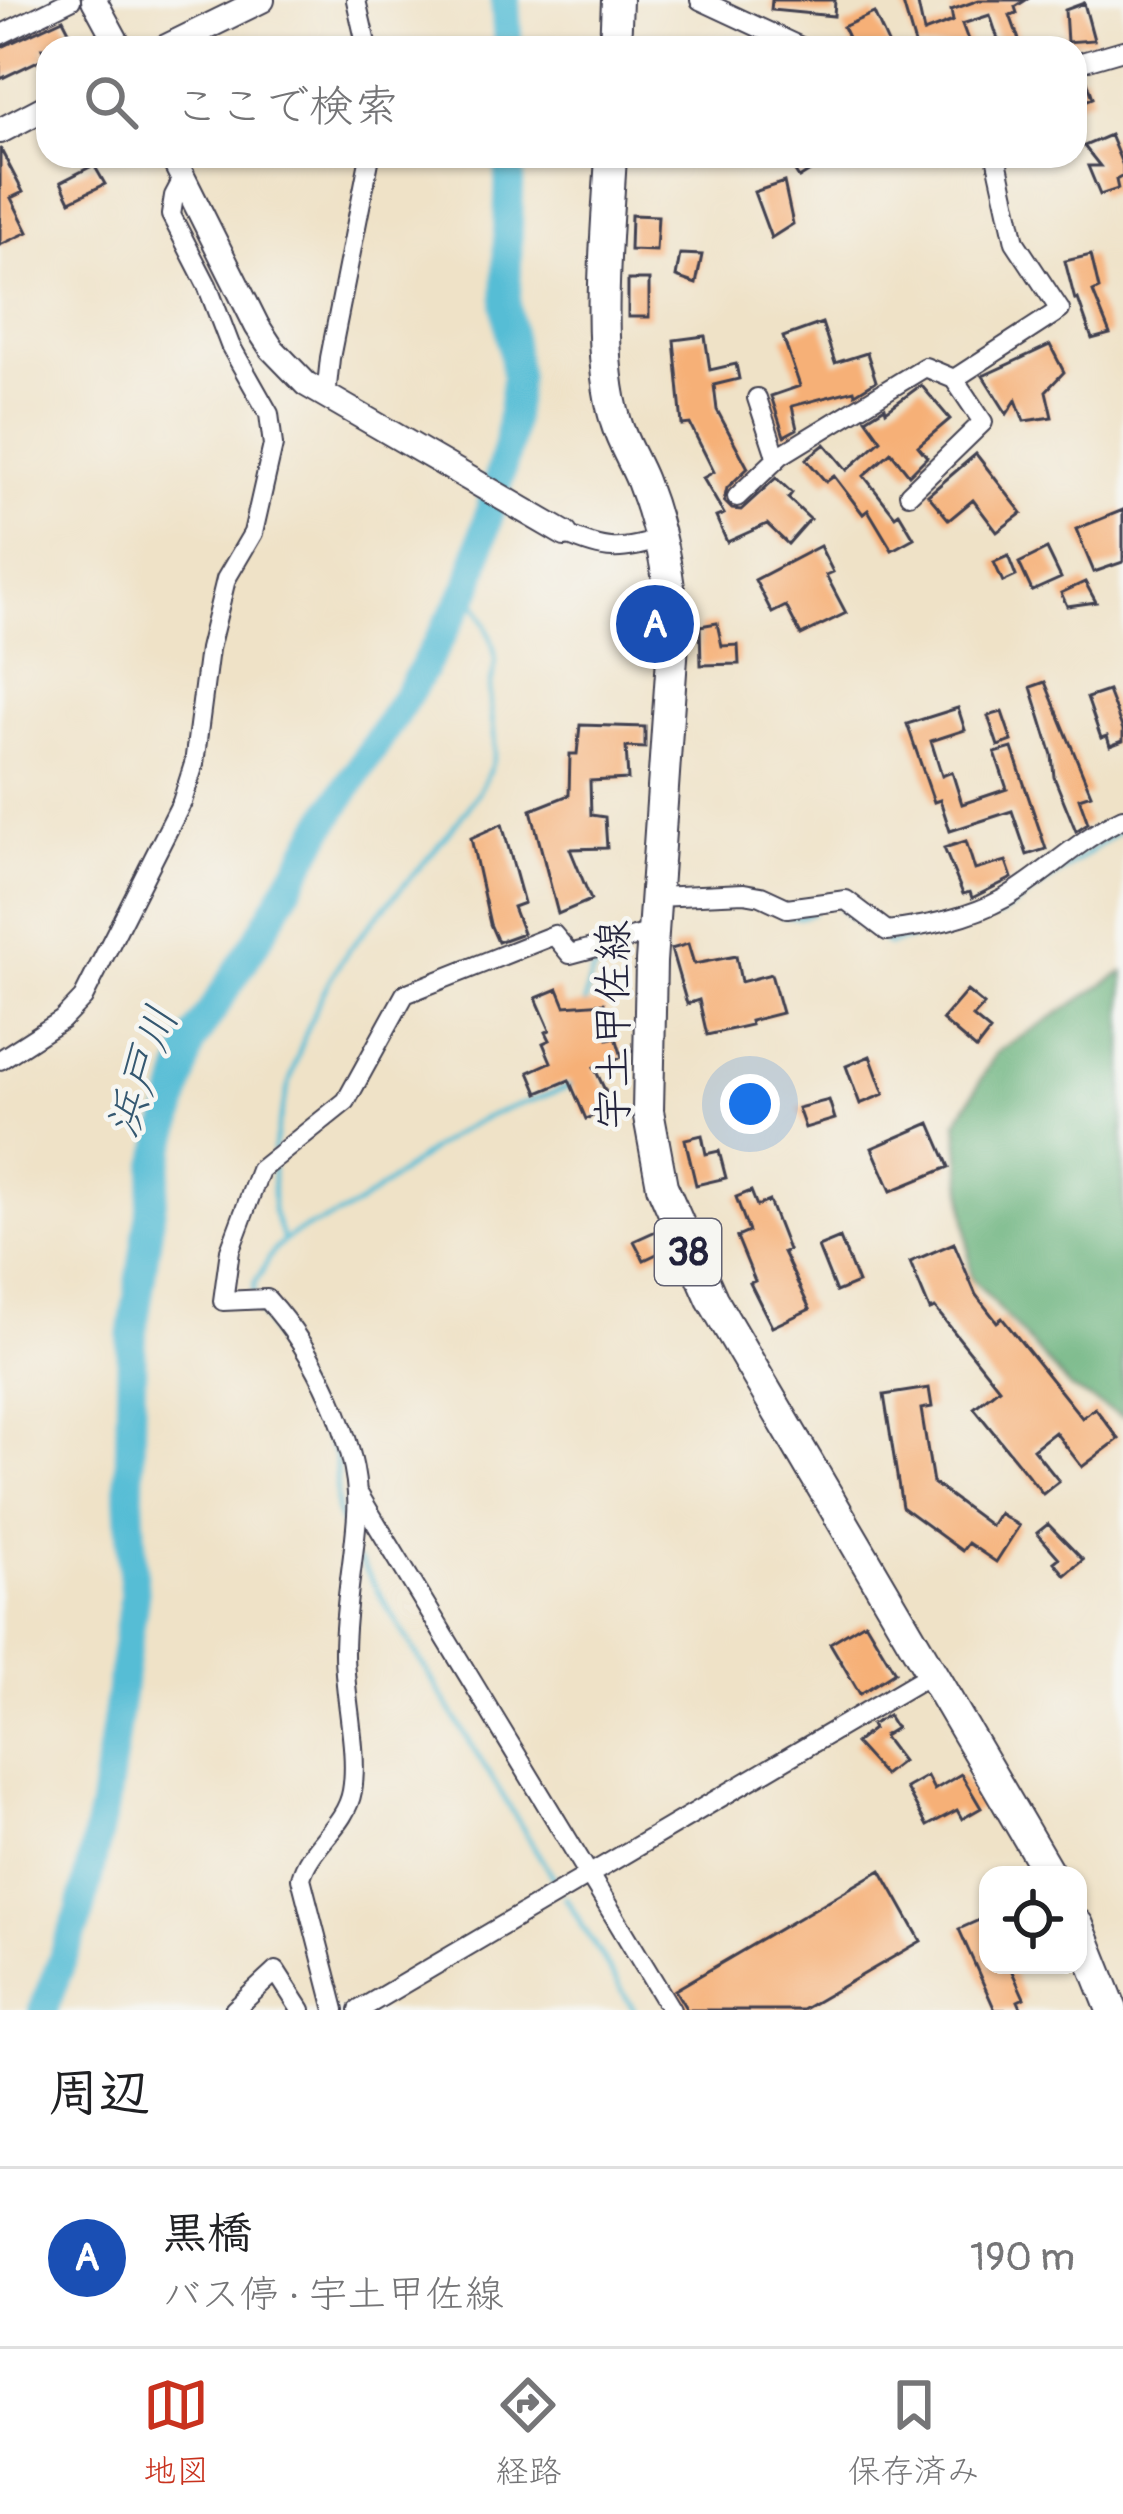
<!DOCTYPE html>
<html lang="ja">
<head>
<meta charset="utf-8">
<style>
  :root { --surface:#fff; --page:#f2f2f2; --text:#202124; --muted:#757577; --line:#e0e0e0; --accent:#c8321e }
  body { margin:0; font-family:Pangolin,"Klee One",sans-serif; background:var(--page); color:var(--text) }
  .controls { position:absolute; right:36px; bottom:36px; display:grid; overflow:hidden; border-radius:24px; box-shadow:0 3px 9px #0004 }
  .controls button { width:108px; height:108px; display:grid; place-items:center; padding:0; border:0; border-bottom:3px solid var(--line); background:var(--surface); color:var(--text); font:60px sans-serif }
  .you { position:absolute; left:750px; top:1104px; width:42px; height:42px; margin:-30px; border:9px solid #fff; border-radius:50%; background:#1a73e8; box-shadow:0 0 0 18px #1a73e833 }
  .badge { display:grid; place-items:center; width:78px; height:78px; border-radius:50%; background:var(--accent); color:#fff; font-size:39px; font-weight:700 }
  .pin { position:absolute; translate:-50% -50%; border:6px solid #fff; box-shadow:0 3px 12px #0006 }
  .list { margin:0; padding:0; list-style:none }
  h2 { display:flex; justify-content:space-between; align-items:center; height:156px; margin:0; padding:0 48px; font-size:51px }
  h2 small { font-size:39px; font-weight:400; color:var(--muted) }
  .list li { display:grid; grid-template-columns:78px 1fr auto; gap:36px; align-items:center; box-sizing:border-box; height:180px; padding:0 48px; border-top:3px solid var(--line) }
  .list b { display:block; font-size:45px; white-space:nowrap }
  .list p { margin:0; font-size:39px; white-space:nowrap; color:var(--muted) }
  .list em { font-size:39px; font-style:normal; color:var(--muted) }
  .icon { flex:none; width:66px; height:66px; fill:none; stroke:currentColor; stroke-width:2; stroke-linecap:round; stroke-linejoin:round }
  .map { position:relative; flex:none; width:1123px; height:2010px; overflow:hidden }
  .search { position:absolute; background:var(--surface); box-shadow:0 3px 9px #0004; left:36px; right:36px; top:36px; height:132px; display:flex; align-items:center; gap:30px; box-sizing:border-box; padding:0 42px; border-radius:36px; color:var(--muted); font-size:45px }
  .sheet { height:336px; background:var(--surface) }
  nav { display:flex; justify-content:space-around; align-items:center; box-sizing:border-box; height:168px; border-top:3px solid var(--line); background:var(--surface); font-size:33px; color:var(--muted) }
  nav a { display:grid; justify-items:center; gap:6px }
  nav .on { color:var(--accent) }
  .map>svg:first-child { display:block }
</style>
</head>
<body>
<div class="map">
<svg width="1123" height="2010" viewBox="0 0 1123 2010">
  <rect width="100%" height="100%" fill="#f6f6f2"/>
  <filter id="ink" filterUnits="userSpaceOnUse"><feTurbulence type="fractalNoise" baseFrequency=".00833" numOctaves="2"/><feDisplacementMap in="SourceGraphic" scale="24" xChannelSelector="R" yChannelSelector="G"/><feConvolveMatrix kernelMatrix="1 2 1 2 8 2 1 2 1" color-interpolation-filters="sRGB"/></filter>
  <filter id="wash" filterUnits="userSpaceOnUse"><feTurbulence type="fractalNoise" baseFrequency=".004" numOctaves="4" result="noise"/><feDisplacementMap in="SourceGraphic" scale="48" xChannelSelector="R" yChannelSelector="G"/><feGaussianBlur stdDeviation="2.7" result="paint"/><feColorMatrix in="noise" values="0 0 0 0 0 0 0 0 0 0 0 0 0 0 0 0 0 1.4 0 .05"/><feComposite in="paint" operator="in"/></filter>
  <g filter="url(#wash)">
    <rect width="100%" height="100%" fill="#efe2c7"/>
    <!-- forest -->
    <path fill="#66b079" stroke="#44695a" stroke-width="3" d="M 1123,972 L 1123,1417 L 1070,1388 L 971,1277 L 957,1122 L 996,1053 Z"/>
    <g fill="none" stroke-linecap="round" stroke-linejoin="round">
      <!-- stream -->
      <path stroke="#57bdd5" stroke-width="4.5" d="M 715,903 L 751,903
        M 841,909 L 888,944 L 999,916 L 1123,828
        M 783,916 L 799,917 L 813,913
        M 585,1008 C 587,975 593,963 623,949
        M 273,1151 C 286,1087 306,1016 341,961 C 375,909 485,810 494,755 C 497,733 489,713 490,691 C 490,680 497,667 495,655 C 492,633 477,608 469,587
        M 273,1168 L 273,1211 L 283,1239
        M 254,1292 C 253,1279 259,1279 264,1268 C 283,1224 323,1228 359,1204 C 400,1176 436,1141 480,1120 C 511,1105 544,1099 575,1083
        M 259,1308 L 336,1457 L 337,1512 L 348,1539
        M 359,1560 L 559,1888
        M 565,1897 L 634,2010"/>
      <!-- river -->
      <path stroke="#57bdd5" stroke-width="30" d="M 505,0 L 508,48
        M 43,2010 L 80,1913 L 104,1806 L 134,1597 L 129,1496 L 132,1337 L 157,1168 L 191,1043 L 258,939 L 322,827 L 411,689 L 469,587 L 508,445 L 516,377 L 506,304 L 510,156"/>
    </g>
    <g id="blocks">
      <!-- building -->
      <path fill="#f6b077" d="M 772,0 L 835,0 L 834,16 L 771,10 Z
        M 902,0 L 917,0 L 924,32 L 953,21 L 951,10 L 979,0 L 1026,0 L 1015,7 L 1017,13 L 1010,15 L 1022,48 L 1001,48 L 990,15 L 962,24 L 971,48 L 916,48 Z
        M 1084,3 L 1094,40 L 1067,42 L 1065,10 Z
        M 874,13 L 890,48 L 853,48 L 843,27 Z
        M 63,19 L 78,48 L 42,48 L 46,57 L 0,79 L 0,48 Z
        M 1085,75 L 1093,98 L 1075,105 L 1075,77 Z
        M 1110,135 L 1123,166 L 1123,176 L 1116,180 L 1118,189 L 1100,195 L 1088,166 L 1100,166 L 1084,146 Z
        M 0,148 L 23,192 L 11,198 L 28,232 L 0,245 Z
        M 804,156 L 809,156 L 815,168 L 799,178 L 790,164 Z
        M 94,165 L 105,184 L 70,201 L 61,182 Z
        M 784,182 L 793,224 L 771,238 L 754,192 Z
        M 631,215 L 658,216 L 656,251 L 630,250 Z
        M 680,254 L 702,255 L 696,284 L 676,277 Z
        M 1091,255 L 1099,289 L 1093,292 L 1110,334 L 1092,339 L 1078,299 L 1075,300 L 1065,261 Z
        M 628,280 L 649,280 L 649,317 L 628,317 Z
        M 822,323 L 835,363 L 867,353 L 876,381 L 855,394 L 854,390 L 792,406 L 797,429 L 784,436 L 771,396 L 800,386 L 783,337 Z
        M 705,336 L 710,370 L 736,364 L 739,379 L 714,385 L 717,410 L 748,468 L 727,488 L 724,501 L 732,509 L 741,510 L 776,478 L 792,493 L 788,498 L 810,519 L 788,544 L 767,524 L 727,542 L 716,517 L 724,514 L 703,478 L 714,472 L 690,424 L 682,425 L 674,340 Z
        M 1050,345 L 1064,372 L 1046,391 L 1052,417 L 1024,421 L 1016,400 L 1007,414 L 983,376 Z
        M 921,385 L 950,419 L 918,446 L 927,457 L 909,475 L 891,452 L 864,476 L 895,516 L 899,513 L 914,538 L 892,550 L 868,510 L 863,514 L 834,476 L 826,482 L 806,459 L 825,444 L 847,470 L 881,440 L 866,419 L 885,407 L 886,411 Z
        M 976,454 L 1022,513 L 997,532 L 973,500 L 949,520 L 928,495 Z
        M 1123,510 L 1123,562 L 1094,572 L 1076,529 Z
        M 820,546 L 833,572 L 826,575 L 846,613 L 801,635 L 786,606 L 772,613 L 755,580 Z
        M 1047,549 L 1061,578 L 1032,591 L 1019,563 Z
        M 1008,556 L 1016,576 L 1003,582 L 994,562 Z
        M 1085,582 L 1096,602 L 1067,606 L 1061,593 Z
        M 717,623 L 722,646 L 738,645 L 739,664 L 701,665 L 700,626 Z
        M 1045,682 L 1091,794 L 1079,798 L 1088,823 L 1076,831 L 1054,777 L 1052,755 L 1031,687 Z
        M 1108,691 L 1123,730 L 1123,741 L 1110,746 L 1107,736 L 1101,738 L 1087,698 Z
        M 958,708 L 965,730 L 931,741 L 942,776 L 952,772 L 962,804 L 1007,789 L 995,753 L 1012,748 L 1046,849 L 1027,855 L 1012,811 L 950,831 L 940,800 L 934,802 L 907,724 Z
        M 1002,712 L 1012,741 L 998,746 L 988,716 Z
        M 580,725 L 645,727 L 645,748 L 626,747 L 628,779 L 590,781 L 591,815 L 605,817 L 607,848 L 570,849 L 591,900 L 558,914 L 531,810 L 569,795 L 570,754 L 577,754 Z
        M 502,824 L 524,903 L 513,907 L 523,933 L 498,942 L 490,924 L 471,838 Z
        M 966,841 L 975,870 L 1006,861 L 1012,878 L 972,898 L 970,892 L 963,894 L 944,848 Z
        M 688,944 L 694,964 L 736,956 L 741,982 L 771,974 L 782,1013 L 750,1021 L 751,1025 L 707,1035 L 699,1000 L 687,1004 L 671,949 Z
        M 558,989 L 565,1006 L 604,1003 L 608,1039 L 616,1037 L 622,1057 L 594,1067 L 613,1107 L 586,1119 L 569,1080 L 538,1093 L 529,1072 L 551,1062 L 543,1043 L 550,1040 L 546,1032 L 550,1030 L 536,998 Z
        M 967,991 L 984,1005 L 973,1017 L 990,1031 L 976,1049 L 942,1020 Z
        M 870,1056 L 884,1094 L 860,1104 L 846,1066 Z
        M 829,1100 L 835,1119 L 805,1128 L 798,1108 Z
        M 930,1123 L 949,1167 L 891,1191 L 872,1148 Z
        M 702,1135 L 706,1154 L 719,1151 L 726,1178 L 696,1185 L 685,1139 Z
        M 751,1191 L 757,1206 L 769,1201 L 788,1250 L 783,1252 L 810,1309 L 772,1327 L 750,1283 L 755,1281 L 737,1237 L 749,1232 L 736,1197 Z
        M 656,1231 L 665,1250 L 644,1260 L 634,1241 Z
        M 840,1238 L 858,1283 L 836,1292 L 818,1247 Z
        M 954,1243 L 976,1295 L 997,1322 L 1002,1318 L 1082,1418 L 1095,1408 L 1119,1439 L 1082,1467 L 1055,1432 L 1033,1449 L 1059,1481 L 1043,1494 L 974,1408 L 999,1388 L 935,1308 L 930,1310 L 910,1262 Z
        M 929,1388 L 932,1407 L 921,1409 L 933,1483 L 991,1526 L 999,1513 L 1019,1526 L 996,1562 L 968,1543 L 962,1551 L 902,1507 L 884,1395 Z
        M 1048,1524 L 1083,1560 L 1065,1575 L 1054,1562 L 1059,1558 L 1037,1533 Z
        M 865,1622 L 895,1672 L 860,1694 L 830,1643 Z
        M 888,1715 L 896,1728 L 883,1736 L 902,1761 L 884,1775 L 855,1743 L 873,1729 L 871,1725 Z
        M 961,1774 L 981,1808 L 962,1819 L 957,1810 L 927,1826 L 906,1788 L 927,1776 L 934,1790 Z
        M 881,1870 L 921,1941 L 802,2010 L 687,2010 L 675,1990 Z
        M 984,1918 L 988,1927 L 988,1965 L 1009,1965 L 1024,1998 L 1018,2001 L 1022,2010 L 995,2010 L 959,1929 Z"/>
    </g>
  </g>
  <g filter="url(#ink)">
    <use href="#blocks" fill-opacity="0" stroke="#413f50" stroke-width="3"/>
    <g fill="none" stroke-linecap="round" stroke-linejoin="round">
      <!-- minor casing -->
      <g stroke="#413f50" stroke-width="22">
        <path id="minor" d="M 356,0 L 367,48
          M 700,0 L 803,48
          M 0,35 L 71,0
          M 1075,64 L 1123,50
          M 326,396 L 330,358 L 370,156
          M 757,398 L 777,459
          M 909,494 L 983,422 L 954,379
          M 737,497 L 781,455 L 925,367 L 954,379 L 1060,310 L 1015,242 L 996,156
          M 565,534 C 605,552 621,552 662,539
          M 656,897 L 744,893 L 761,896 L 787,908 L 846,900 L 887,931 C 927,926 969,918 1005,898 C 1046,874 1080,838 1123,818
          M 0,1060 L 62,1020 L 83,998 L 182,802 L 194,764 L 209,649 L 226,579 L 253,533 L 273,445 L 269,414 L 230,345 L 207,285 L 171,215 L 174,196 L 183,179
          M 359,1495 L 671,2010
          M 234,2010 L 276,1971 L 301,2010
          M 335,2010 L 301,1878 C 309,1846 346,1826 352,1791 C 359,1751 344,1696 344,1653 C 344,1606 354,1562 357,1515 C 362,1445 313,1349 267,1299 L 223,1301 L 230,1250 L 260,1170 L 346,1101 L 405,994 L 554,935 L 570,954 L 653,932
          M 359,2010 L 932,1673"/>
      </g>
      <!-- tertiary casing -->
      <g stroke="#413f50" stroke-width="28">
        <path id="tertiary" d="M 94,0 L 120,48
          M 164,48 L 262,0
          M 0,131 L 48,106
          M 172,156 L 257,326 L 272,349 L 306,384 L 565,534"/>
      </g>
      <!-- primary casing -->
      <g stroke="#413f50" stroke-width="34">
        <path id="primary" d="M 615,48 L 617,0
          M 611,156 C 607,231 594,352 616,422 C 622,443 634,461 642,481 C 663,535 672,586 673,643 L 651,962 L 648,1111 L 662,1186 L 712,1299 L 1050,1875
          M 1078,1925 L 1112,2010"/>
      </g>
      <!-- minor -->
      <use href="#minor" stroke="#fff" stroke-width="18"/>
      <!-- tertiary -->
      <use href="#tertiary" stroke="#fff" stroke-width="24"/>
      <!-- primary -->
      <use href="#primary" stroke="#fff" stroke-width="30"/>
    </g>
  </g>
  <g text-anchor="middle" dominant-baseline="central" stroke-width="9" stroke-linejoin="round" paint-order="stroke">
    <!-- shield labels -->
    <rect fill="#f6f6f2" stroke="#626272" stroke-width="3" x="655" y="1219" width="66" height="66" rx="9"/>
    <g font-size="39" font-weight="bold" fill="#22223b">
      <text x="688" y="1252">38</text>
    </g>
    <!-- street labels -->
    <g font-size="42" fill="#22223b" stroke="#f6f6f2">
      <text transform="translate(614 1025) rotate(-90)">宇土甲佐線</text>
    </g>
    <!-- water labels -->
    <g font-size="45" font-style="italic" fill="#355871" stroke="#f6f6f2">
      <text transform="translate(143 1072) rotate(-71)">浜戸川</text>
    </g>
  </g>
</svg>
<div class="controls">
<button><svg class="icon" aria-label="locate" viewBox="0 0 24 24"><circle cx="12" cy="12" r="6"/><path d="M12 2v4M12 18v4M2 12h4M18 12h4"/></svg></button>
</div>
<div class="you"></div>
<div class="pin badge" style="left:655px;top:624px;background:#1a4fb4">A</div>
<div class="search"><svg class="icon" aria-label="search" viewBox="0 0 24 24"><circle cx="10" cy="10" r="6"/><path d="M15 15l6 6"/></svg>ここで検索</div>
</div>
<section class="sheet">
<h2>周辺<small></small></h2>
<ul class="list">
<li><span class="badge" style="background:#1a4fb4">A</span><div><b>黒橋</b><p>バス停 · 宇土甲佐線</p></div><em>190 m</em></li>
</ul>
</section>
<nav>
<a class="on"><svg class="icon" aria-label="map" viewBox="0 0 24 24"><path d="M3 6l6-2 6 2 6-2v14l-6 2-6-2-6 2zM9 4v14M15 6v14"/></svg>地図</a>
<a><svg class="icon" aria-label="directions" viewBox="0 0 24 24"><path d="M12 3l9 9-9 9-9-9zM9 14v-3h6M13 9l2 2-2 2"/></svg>経路</a>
<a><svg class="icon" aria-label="saved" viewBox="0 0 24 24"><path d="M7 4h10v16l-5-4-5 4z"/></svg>保存済み</a>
</nav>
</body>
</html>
